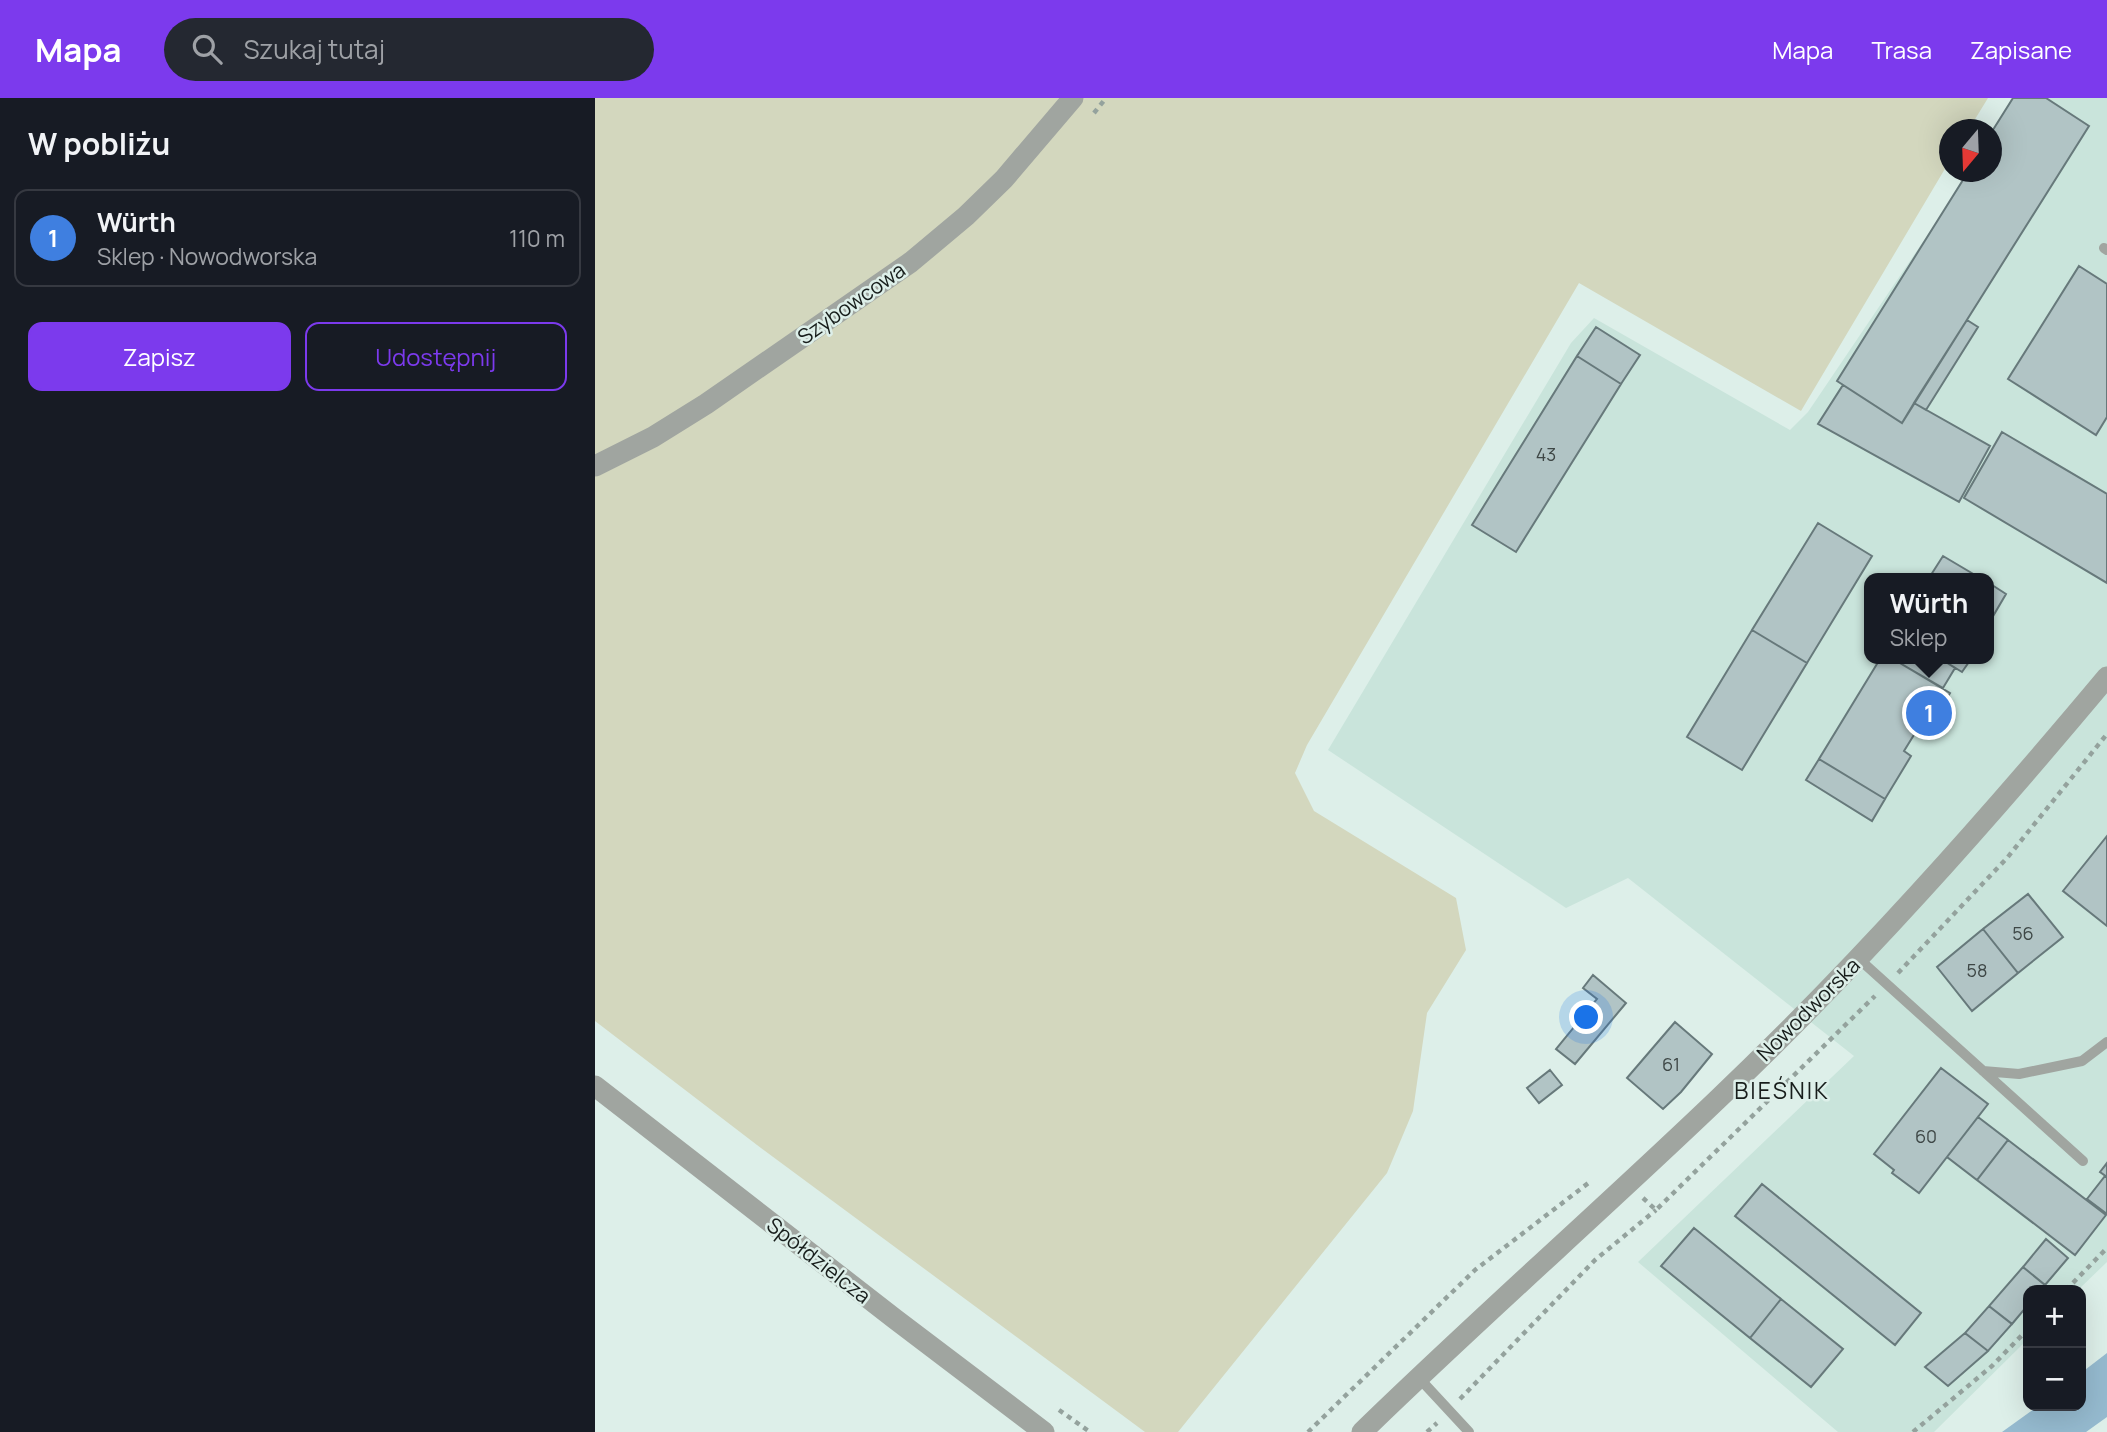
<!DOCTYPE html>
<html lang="pl">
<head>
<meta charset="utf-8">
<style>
  :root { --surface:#171b24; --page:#242831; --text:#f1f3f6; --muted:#9ea1a6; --line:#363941; --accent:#7c3aed }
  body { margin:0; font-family:Manrope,sans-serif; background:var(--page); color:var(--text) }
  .controls { position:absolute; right:21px; bottom:21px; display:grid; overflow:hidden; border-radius:14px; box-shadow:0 7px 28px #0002 }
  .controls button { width:63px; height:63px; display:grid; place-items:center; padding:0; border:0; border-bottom:2px solid var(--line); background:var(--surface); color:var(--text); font:35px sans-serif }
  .compass { position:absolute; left:1344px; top:21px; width:63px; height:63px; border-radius:50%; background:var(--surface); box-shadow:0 7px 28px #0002; rotate:199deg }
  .you { position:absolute; left:992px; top:920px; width:24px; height:24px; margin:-18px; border:5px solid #fff; border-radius:50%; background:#1a73e8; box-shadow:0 0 0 10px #1a73e833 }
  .badge { display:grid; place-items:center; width:46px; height:46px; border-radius:50%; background:var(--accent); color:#fff; font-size:23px; font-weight:700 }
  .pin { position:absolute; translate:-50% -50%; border:4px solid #fff; box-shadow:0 2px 7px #0006 }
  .popup { position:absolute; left:1269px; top:475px; width:130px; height:91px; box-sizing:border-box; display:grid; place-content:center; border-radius:14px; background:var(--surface); filter:drop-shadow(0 2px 5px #0005); font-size:23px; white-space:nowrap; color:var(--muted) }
  .popup b { font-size:26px; color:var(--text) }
  .popup::after { content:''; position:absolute; left:50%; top:100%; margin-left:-14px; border:14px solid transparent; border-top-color:var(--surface) }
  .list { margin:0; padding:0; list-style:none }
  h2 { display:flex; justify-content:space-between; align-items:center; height:91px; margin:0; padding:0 28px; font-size:30px }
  h2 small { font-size:23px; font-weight:400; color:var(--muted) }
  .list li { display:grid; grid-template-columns:46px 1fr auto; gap:21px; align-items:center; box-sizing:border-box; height:98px; margin:0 14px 14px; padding:0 14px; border:2px solid var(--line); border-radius:14px }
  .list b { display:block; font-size:26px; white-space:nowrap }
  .list p { margin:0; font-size:23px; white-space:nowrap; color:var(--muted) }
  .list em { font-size:23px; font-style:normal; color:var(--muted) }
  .actions { display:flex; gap:14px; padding:21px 28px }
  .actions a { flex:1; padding:16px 0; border:2px solid var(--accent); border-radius:14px; text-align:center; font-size:24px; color:var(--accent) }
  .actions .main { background:var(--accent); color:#fff }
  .icon { flex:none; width:38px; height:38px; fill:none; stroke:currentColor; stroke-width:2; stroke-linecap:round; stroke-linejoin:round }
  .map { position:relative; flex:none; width:1512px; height:1334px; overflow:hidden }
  header { display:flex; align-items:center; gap:42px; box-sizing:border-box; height:98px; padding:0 35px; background:var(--accent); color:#fff }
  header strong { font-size:33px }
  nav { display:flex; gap:38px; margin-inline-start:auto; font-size:24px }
  .search { width:490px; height:63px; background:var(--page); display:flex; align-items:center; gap:18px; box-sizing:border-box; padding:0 24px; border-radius:38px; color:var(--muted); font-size:26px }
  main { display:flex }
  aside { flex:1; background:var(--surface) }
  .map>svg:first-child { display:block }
</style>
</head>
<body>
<header>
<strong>Mapa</strong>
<div class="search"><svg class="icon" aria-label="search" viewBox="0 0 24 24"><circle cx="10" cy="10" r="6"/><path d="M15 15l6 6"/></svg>Szukaj tutaj</div>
<nav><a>Mapa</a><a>Trasa</a><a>Zapisane</a></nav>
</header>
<main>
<aside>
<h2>W pobliżu<small></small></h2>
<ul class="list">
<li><span class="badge" style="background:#3f7fe0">1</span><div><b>Würth</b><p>Sklep · Nowodworska</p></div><em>110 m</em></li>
</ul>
<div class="actions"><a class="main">Zapisz</a><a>Udostępnij</a></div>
</aside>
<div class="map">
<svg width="1512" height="1334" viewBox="0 0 1512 1334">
  <rect width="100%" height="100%" fill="#ddefe9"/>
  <!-- built -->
  <path fill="#c9e4db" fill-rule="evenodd" d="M 1422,0 L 1512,0 L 1512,1164 L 1483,1192 L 1433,1192 L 1433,1241 L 1339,1334 L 1243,1334 L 1043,1164 L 1259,958 L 1033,780 L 971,810 L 733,652 L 976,245 L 999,220 L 1195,332 L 1213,314 L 1375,74 L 1396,74 ZM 1274,480 L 1394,480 L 1394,561 L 1274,561 Z"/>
  <!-- green -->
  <path fill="#d3d7be" d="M 0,0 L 1393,0 L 1374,31 L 1354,32 L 1354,64 L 1206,313 L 984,185 L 712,647 L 700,675 L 719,713 L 861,800 L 871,852 L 832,915 L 818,1013 L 792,1075 L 583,1334 L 550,1334 L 162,1047 L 0,923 Z"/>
  <!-- water -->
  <path fill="#95bacf" d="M 1512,1255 L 1512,1319 L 1491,1334 L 1407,1334 L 1443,1308 L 1486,1308 L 1486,1275 Z"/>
  <!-- building -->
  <path fill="#b1c4c5" stroke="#67797b" stroke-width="2" d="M 1418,0 L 1451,0 L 1494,28 L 1307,325 L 1242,283 L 1373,74 L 1396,74 L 1396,35 Z
    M 1484,168 L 1512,186 L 1512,319 L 1501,337 L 1413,281 Z
    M 1372,222 L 1383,229 L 1331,312 L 1319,305 Z
    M 1001,229 L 1045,257 L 1026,286 L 982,258 Z
    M 982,258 L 1026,286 L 921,454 L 877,427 Z
    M 1248,287 L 1307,325 L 1319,305 L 1395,348 L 1364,404 L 1223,326 Z
    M 1407,334 L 1512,396 L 1512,485 L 1369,400 Z
    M 1223,425 L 1277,458 L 1212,565 L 1157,532 Z
    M 1348,458 L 1385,480 L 1334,480 Z
    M 1394,485 L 1411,496 L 1394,525 Z
    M 1157,532 L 1212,565 L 1147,672 L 1092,639 Z
    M 1285,561 L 1298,561 L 1355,595 L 1329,637 L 1322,632 L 1309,653 L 1316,658 L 1290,701 L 1224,661 Z
    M 1298,561 L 1346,561 L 1360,570 L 1348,590 Z
    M 1346,561 L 1376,561 L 1367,574 Z
    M 1224,661 L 1290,701 L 1277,723 L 1211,682 Z
    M 1512,738 L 1512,828 L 1468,793 Z
    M 1433,796 L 1468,839 L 1423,875 L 1388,831 Z
    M 1388,831 L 1423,875 L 1377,913 L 1342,869 Z
    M 998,877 L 1031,905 L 980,966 L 961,951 L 1002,901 L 988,890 Z
    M 1080,924 L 1117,956 L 1086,994 L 1068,1011 L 1032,980 Z
    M 1346,970 L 1393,1006 L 1324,1095 L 1297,1075 L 1299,1072 L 1279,1056 Z
    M 955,972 L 967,987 L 944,1005 L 932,990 Z
    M 1383,1019 L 1413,1042 L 1382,1082 L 1352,1059 Z
    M 1413,1042 L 1511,1117 L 1480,1157 L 1382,1082 Z
    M 1512,1065 L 1512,1079 L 1505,1074 Z
    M 1510,1078 L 1512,1079 L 1512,1116 L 1492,1101 Z
    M 1167,1086 L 1326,1215 L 1300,1247 L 1140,1118 Z
    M 1099,1130 L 1186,1201 L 1155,1240 L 1066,1168 Z
    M 1451,1141 L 1473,1160 L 1450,1187 L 1428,1169 Z
    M 1428,1169 L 1450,1187 L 1446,1192 L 1433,1192 L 1433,1207 L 1417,1226 L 1394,1208 Z
    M 1186,1201 L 1248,1251 L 1216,1289 L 1155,1240 Z
    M 1394,1208 L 1417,1226 L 1393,1253 L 1370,1235 Z
    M 1370,1235 L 1393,1253 L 1353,1288 L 1330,1269 Z"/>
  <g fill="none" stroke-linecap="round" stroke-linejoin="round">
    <!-- path -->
    <path stroke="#94a29d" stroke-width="4.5" stroke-dasharray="5 5" stroke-linecap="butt" d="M 499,15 L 511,0
      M 1303,875 L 1412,760 L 1512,636
      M 1048,1100 L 1061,1112 L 1280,898
      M 1471,1192 L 1512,1150
      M 865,1301 L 1000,1162 L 1061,1112
      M 464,1312 L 495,1334
      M 713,1334 L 880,1172 L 996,1083
      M 832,1334 L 842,1325
      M 1318,1334 L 1397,1268 L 1433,1231"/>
    <!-- service -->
    <path stroke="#a0a5a0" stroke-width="10" d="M 1509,150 L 1512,152
      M 1264,861 L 1488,1063
      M 1388,973 L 1424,976 L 1487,963 L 1512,944
      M 824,1280 L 874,1334"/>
    <!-- minor -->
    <path stroke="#a0a5a0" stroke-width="21" d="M 0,368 L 58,339 L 111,306 L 316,164 L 371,118 L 409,81 L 478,0
      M 0,988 L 300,1221 L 449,1334"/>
    <!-- tertiary -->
    <path stroke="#a0a5a0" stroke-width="21" d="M 767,1334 C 883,1221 1005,1114 1122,1002 C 1261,870 1389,726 1512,579"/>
  </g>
  <g text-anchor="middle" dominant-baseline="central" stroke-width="5" stroke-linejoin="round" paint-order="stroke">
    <!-- number labels -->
    <g font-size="18" fill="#3e4746">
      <text x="951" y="356">43</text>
      <text x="1428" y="835">56</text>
      <text x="1382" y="872">58</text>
      <text x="1076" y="966">61</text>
      <text x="1331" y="1038">60</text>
    </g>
    <!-- street labels -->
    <g font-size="21" fill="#171d1b" stroke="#ddefe9">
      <text transform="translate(256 205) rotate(-35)">Szybowcowa</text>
      <text transform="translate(1213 911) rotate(-45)">Nowodworska</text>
      <text transform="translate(224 1162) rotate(38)">Spółdzielcza</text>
    </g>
    <!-- neighbourhood labels -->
    <g font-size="23" letter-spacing="2" fill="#171d1b" stroke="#ddefe9">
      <text x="1187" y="992">BIEŚNIK</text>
    </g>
  </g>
</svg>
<div class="controls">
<button>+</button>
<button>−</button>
</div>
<svg class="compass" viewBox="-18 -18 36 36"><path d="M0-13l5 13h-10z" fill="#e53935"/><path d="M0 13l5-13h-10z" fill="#9ea1a6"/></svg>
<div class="you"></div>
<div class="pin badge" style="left:1334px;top:615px;background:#3f7fe0">1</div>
<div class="popup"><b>Würth</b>Sklep</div>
</div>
</main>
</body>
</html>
